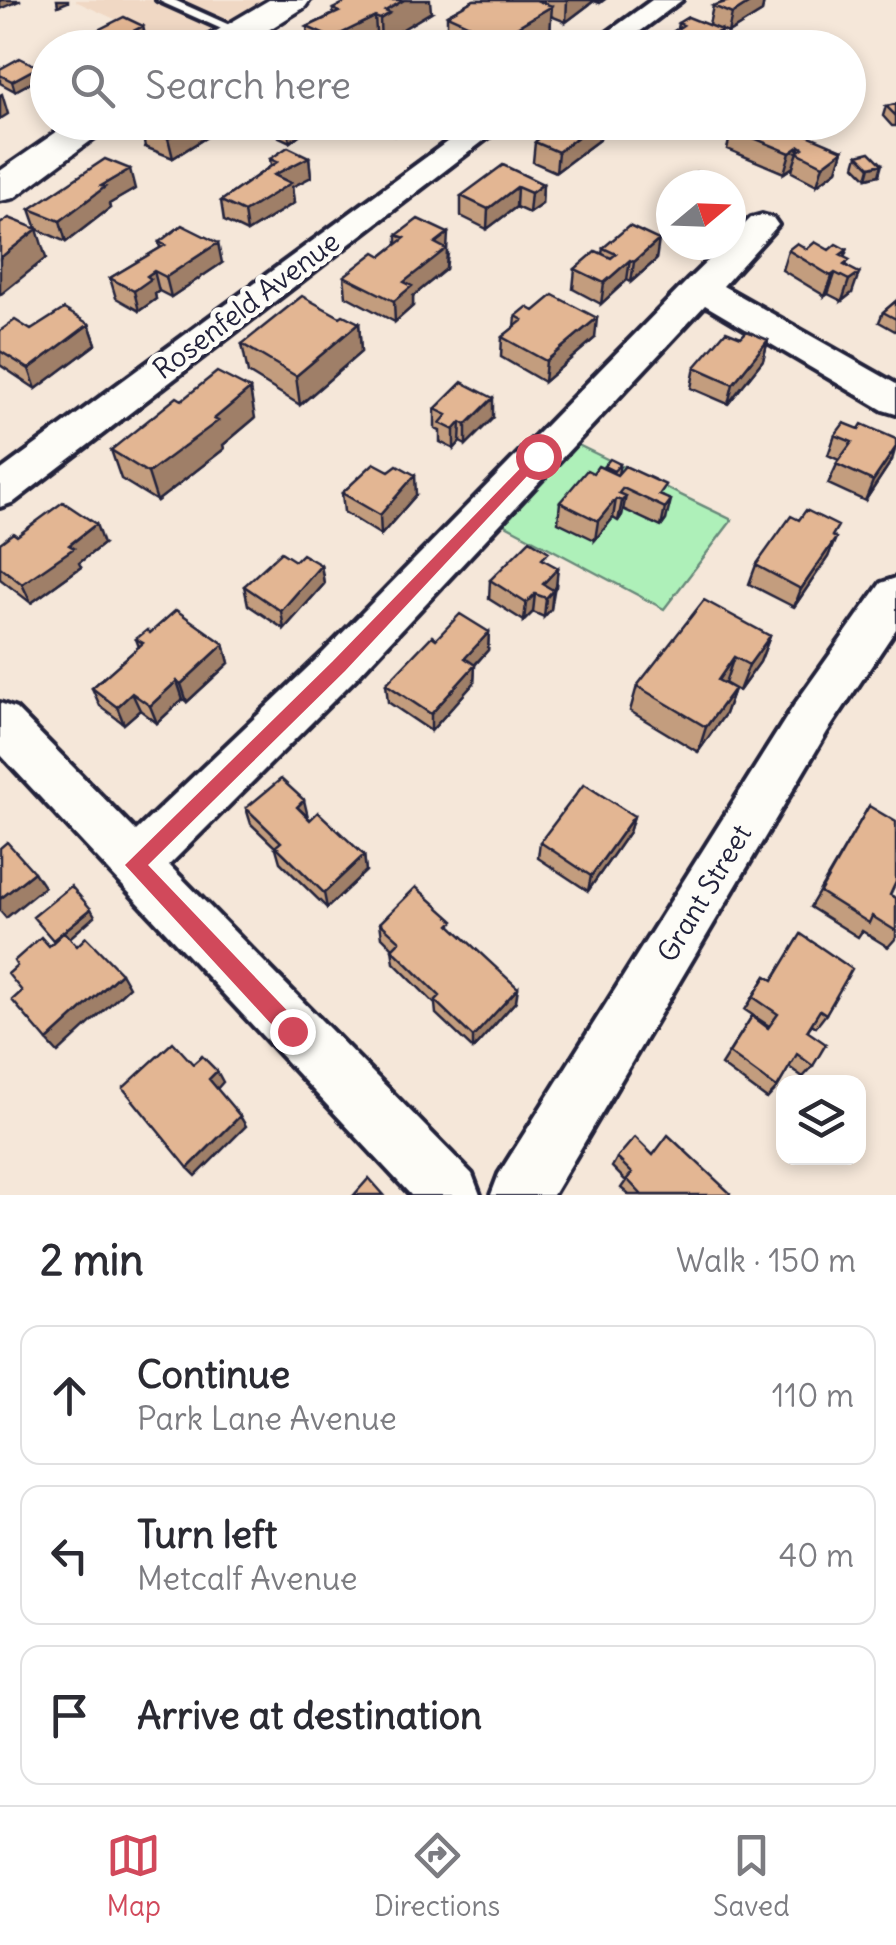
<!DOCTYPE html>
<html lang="en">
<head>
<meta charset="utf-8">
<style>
  :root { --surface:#fff; --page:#f7f7f7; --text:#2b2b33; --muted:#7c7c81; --line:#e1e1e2; --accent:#d1495b }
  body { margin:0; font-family:Delius,sans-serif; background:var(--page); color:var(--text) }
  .controls { position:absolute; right:30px; bottom:30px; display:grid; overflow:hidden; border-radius:20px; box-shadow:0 5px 15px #0003 }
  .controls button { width:90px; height:90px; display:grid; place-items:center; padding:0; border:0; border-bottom:2px solid var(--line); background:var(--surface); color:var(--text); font:50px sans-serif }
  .compass { position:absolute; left:656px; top:170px; width:90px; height:90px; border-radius:50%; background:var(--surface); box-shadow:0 5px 15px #0003; rotate:71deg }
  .stop { position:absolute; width:30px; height:30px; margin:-22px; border:8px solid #d1495b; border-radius:50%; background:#fff }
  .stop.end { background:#d1495b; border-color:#fff; box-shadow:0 2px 10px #0008 }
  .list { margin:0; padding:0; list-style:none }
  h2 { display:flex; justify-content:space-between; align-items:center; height:130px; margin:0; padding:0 40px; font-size:42px }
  h2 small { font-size:32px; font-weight:400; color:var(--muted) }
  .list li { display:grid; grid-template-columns:65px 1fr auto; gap:30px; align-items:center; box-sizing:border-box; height:140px; margin:0 20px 20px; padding:0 20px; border:2px solid var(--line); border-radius:20px }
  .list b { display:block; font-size:38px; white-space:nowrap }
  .list p { margin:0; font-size:32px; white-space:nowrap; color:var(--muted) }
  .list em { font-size:32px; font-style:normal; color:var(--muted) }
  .icon { flex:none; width:55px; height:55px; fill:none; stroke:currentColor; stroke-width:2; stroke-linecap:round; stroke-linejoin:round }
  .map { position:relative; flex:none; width:896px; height:1195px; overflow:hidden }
  .search { position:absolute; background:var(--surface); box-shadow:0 5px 15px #0003; left:30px; right:30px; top:30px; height:110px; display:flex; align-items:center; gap:25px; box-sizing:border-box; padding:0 35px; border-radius:55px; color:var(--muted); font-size:38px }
  .sheet { height:610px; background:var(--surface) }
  nav { display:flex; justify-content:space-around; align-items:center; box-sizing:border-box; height:140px; border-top:2px solid var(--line); background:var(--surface); font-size:28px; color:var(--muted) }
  nav a { display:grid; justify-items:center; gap:5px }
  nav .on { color:var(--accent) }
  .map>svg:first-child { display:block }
</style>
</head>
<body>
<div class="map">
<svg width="896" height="1195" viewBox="0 0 896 1195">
  <rect width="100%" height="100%" fill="#f5e7d9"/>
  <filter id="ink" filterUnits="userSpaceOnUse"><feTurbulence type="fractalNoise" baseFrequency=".01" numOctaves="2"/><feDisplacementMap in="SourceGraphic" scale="20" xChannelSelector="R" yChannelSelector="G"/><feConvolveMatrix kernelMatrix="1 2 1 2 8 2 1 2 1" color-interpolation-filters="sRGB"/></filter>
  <g filter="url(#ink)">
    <!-- built -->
    <path fill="#f0d8c4" d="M 73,0 L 264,0 L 178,48 Z"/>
    <!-- green -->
    <path fill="#aef0b9" stroke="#68897a" stroke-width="2.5" d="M 570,441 L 732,520 L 664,609 L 500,522 Z"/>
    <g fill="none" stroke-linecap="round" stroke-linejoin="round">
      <!-- lane casing -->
      <g stroke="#22223b" stroke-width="8">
        <path id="lane" d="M 157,0 L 174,0 L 245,32 L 235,35 Z"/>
      </g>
      <!-- street casing -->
      <g stroke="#22223b" stroke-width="8">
        <path id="street" d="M 652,0 L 682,0 L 618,48 L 586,48 Z
          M 474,122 L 508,122 L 14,502 L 0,507 L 0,471 Z
          M 762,215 L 773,218 L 778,225 L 723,286 L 896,384 L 896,414 L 883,410 L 705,305 L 355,679 L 169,865 L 472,1174 L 480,1195 L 411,1195 L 0,754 L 0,703 L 16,709 L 136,831 L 323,653 L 688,280 L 724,245 L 731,245 L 731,238 L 751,218 Z
          M 896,578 L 896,629 L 827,732 L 553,1195 L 491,1195 L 499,1174 L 795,704 L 881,583 Z"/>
      </g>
      <!-- secondary casing -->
      <g stroke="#22223b" stroke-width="7">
        <path id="secondary" d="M 269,0 L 310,0 L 305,7 L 240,48 L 197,48 L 201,40 Z
          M 71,122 L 116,122 L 14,198 L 0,201 L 0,171 Z"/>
      </g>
      <!-- lane -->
      <use href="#lane" fill="#fdfcf7" fill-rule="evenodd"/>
      <!-- street -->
      <use href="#street" fill="#fdfcf7" fill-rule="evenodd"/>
      <!-- secondary -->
      <use href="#secondary" fill="#fdfcf7" fill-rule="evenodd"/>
    </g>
    <!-- wall -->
    <path fill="#c39d7e" stroke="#22223b" stroke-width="2.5" d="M 474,0 L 604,0 L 600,3 L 594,1 L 566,22 L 551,16 L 550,33 L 527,48 L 456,48 L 447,43 L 447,15 Z
      M 722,0 L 764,0 L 762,12 L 728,33 L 721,30 L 665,48 L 667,36 L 677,29 L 678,23 L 709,25 L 713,6 L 721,4 Z
      M 333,9 L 431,12 L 391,36 L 392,41 L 381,47 L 377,45 L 372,48 L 309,48 L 307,27 L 333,14 Z
      M 78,40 L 147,45 L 143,48 L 79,48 Z
      M 38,67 L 41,77 L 15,91 L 0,83 L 0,69 Z
      M 896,104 L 896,126 L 892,126 L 883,116 L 886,106 Z
      M 147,122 L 212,122 L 213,133 L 173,158 L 145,147 L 141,127 Z
      M 302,122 L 303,132 L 290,142 L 279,137 L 277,127 Z
      M 367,122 L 412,122 L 395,135 Z
      M 557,122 L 601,122 L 600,139 L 556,172 L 533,162 L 535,142 Z
      M 732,129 L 843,150 L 837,170 L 817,185 L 792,172 L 793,167 L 784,173 L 727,149 Z
      M 858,155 L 879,175 L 867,178 L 855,166 Z
      M 309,157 L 311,177 L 292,187 L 294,203 L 247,232 L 224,221 L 221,201 L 271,166 L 270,159 Z
      M 543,184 L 542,204 L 529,213 L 516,207 L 487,229 L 461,216 L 461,196 Z
      M 135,189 L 109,204 L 110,208 L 66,242 L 37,229 L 30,209 Z
      M 397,235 L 448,253 L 446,269 L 413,296 L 413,306 L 395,322 L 346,296 L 344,276 L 382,256 L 397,244 Z
      M 159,242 L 222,263 L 171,297 L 159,291 L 155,294 L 156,299 L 139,311 L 116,298 L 110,278 L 160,248 Z
      M 603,248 L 656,260 L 631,282 L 627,280 L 601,304 L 573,289 L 575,269 L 602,254 Z
      M 807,249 L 844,257 L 848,268 L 852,293 L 842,301 L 828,294 L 825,296 L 782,270 L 788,250 Z
      M 896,301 L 896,330 L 895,331 L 879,322 L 883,312 Z
      M 534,311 L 595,338 L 544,382 L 501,357 L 502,337 L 515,327 L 516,316 Z
      M 340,317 L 359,323 L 361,352 L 300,405 L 248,373 L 242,344 Z
      M 89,324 L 96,344 L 36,389 L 0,365 L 0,331 L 31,330 Z
      M 741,337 L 768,340 L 763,360 L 728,404 L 691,388 L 695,367 Z
      M 435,409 L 493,418 L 466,445 L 460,442 L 454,449 L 440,442 L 440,431 L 435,429 Z
      M 255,418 L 223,445 L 224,449 L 157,501 L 121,479 L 111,450 Z
      M 859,429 L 892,460 L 865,501 L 828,484 L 839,460 L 828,455 L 835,435 Z
      M 620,464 L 618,474 L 664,497 L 666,520 L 661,527 L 623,509 L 622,515 L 618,521 L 613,518 L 595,540 L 558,522 L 560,502 L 593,473 L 603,468 L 604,466 Z
      M 342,493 L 416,495 L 381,535 L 344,512 Z
      M 17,536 L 103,544 L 79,563 L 81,567 L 31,603 L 0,579 L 0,543 Z
      M 834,537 L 828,557 L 794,607 L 749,584 L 756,565 Z
      M 295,561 L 321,565 L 324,584 L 284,629 L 248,605 L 244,586 Z
      M 548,563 L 558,568 L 551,609 L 544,617 L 533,612 L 524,621 L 489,599 L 490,580 Z
      M 489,632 L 488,650 L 475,665 L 474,683 L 431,731 L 388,702 L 386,684 L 436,639 Z
      M 150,633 L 224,644 L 229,663 L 187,702 L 183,699 L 157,723 L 140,710 L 124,724 L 100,706 L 92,688 L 139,647 L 136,639 Z
      M 770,636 L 760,662 L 739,691 L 725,683 L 734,689 L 725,714 L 698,752 L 630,711 L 637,686 Z
      M 869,806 L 890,895 L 896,898 L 896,938 L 888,947 L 862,931 L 858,937 L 810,907 Z
      M 246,808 L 307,817 L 364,855 L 366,871 L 327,908 L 280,862 L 276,848 L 251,824 Z
      M 634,816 L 629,832 L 588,891 L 538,858 L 540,842 Z
      M 380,923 L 454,930 L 516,1001 L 473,1049 L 436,1014 L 435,1004 L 394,963 L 392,949 L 393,948 L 382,937 Z
      M 766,976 L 826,1014 L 816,1027 L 812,1024 L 807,1031 L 813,1066 L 803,1077 L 789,1067 L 777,1088 L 767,1099 L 721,1065 L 752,1016 L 768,1028 L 769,1026 L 745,1010 Z
      M 653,1155 L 729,1195 L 629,1195 L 621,1188 L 626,1181 L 612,1167 L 617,1158 Z"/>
    <!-- shaded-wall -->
    <path fill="#9f7f67" stroke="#22223b" stroke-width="2.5" d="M 0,0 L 21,0 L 0,9 Z
      M 57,0 L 68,0 L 68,2 L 58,6 Z
      M 404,0 L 430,0 L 431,12 L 391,36 L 392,41 L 381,47 L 380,19 L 385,11 Z
      M 567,0 L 595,0 L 566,22 Z
      M 754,0 L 764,0 L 762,12 L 728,33 L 732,14 Z
      M 552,6 L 550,33 L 527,48 L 498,48 L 498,38 Z
      M 375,17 L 377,45 L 372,48 L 333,48 L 332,38 Z
      M 143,26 L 147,45 L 143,48 L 103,48 Z
      M 721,30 L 718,48 L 696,48 L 697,46 Z
      M 38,67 L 41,77 L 15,91 L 12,81 Z
      M 2,94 L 8,114 L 0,119 L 0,95 Z
      M 194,122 L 212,122 L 213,133 L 173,158 L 168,138 Z
      M 302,122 L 303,132 L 290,142 L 288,132 Z
      M 394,122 L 412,122 L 395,135 Z
      M 597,122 L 601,122 L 600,139 L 556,172 L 558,152 Z
      M 800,146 L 793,167 L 784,173 L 790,153 Z
      M 843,150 L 837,170 L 817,185 L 823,165 Z
      M 309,157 L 311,177 L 292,187 L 294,203 L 247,232 L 244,212 L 274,175 Z
      M 882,164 L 879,175 L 867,178 L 870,167 Z
      M 130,169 L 135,189 L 109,204 L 110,208 L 66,242 L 60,221 L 101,186 Z
      M 543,184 L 542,204 L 529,213 L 531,193 Z
      M 517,187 L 516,207 L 487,229 L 488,209 Z
      M 37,229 L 46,258 L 0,295 L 0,258 Z
      M 448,233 L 446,269 L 413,296 L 413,306 L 395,322 L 394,301 L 404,282 L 435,243 Z
      M 659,240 L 656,260 L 631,282 L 634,262 Z
      M 218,243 L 222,263 L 171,297 L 166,277 Z
      M 847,250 L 840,270 L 835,274 L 828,294 L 825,296 L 840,255 Z
      M 630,260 L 627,280 L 601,304 L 604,283 Z
      M 154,271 L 159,291 L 155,294 L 156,299 L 139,311 L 134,291 L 147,276 Z
      M 859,273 L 852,293 L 842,301 L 849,280 Z
      M 597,318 L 595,338 L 544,382 L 546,361 Z
      M 359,323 L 361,352 L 300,405 L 296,376 Z
      M 89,324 L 96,344 L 36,389 L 29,369 Z
      M 768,340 L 763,360 L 728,404 L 733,384 Z
      M 250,389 L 255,418 L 223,445 L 224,449 L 157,501 L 148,473 Z
      M 493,398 L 493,418 L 466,445 L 466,425 Z
      M 461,422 L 460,442 L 454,449 L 454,430 Z
      M 896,447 L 892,460 L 865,501 L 873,481 Z
      M 415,475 L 416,495 L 381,535 L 380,515 Z
      M 626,496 L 622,515 L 618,521 L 622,501 Z
      M 616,499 L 613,518 L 595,540 L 598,521 Z
      M 671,500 L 666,520 L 661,527 L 665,508 Z
      M 96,524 L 103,544 L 79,563 L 81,567 L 31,603 L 22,584 Z
      M 836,538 L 828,557 L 794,607 L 801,589 Z
      M 321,565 L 324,584 L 284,629 L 281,611 Z
      M 558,568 L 556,587 L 546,598 L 543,584 Z
      M 553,590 L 551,609 L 544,617 L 546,598 Z
      M 535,594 L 533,612 L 524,621 L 526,603 Z
      M 489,632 L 488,650 L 464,676 L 465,658 Z
      M 770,636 L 760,662 L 739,691 L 749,665 Z
      M 224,644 L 229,663 L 187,702 L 181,684 Z
      M 734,657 L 725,683 L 710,705 L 718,680 Z
      M 475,665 L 474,683 L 431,731 L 431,714 Z
      M 177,681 L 183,699 L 157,723 L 150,706 Z
      M 734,689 L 725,714 L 698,752 L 706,727 Z
      M 132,693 L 140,710 L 124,724 L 117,707 Z
      M 304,800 L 308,817 L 297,807 Z
      M 634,816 L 629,832 L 588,891 L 591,876 Z
      M 364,855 L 366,871 L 327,908 L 324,893 Z
      M 34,872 L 44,887 L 6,918 L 0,911 L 0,899 Z
      M 91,909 L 95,916 L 58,948 L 53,940 Z
      M 121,973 L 129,987 L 58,1053 L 47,1041 Z
      M 518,988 L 516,1001 L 473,1049 L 473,1037 Z
      M 217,1071 L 223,1082 L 216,1090 L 209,1079 Z
      M 240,1116 L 246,1126 L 196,1176 L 188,1168 Z"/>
    <!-- building -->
    <path fill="#e3b693" stroke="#22223b" stroke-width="2.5" d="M 349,0 L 404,0 L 385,11 L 390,13 L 380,19 L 375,17 L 332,38 L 307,27 L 339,12 L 333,9 Z
      M 474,0 L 536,0 L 552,6 L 498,38 L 447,15 Z
      M 732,0 L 754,0 L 732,14 L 713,6 Z
      M 124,17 L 143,26 L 103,46 L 78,40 Z
      M 688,17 L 721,30 L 697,46 L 700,48 L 667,48 L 681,42 L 667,36 L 683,25 L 678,23 Z
      M 20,58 L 38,67 L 12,81 L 0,75 L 0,69 Z
      M 896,104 L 896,116 L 886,106 Z
      M 147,122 L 194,122 L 168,138 L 141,127 Z
      M 284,122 L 301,122 L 288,132 L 277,127 Z
      M 557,122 L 597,122 L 558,152 L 535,142 Z
      M 741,122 L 777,122 L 843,150 L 823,165 L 797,152 L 803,148 L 800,146 L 790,153 L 732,129 Z
      M 288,147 L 309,157 L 274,175 L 291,183 L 244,212 L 221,201 L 277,162 L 270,159 Z
      M 870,152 L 882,164 L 870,167 L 858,155 Z
      M 105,159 L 130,169 L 101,186 L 105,187 L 60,221 L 30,209 Z
      M 503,165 L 543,184 L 531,193 L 517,187 L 488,209 L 461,196 Z
      M 696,172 L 721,184 L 679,185 Z
      M 9,218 L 37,229 L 0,258 L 0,224 Z
      M 418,219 L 448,233 L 435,243 L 446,249 L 404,282 L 412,286 L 394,301 L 344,276 L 375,252 L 382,256 L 405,238 L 397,235 Z
      M 182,225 L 218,243 L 166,277 L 154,271 L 147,276 L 151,279 L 134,291 L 110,278 L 165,245 L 159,242 Z
      M 629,226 L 659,240 L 634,262 L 630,260 L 604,283 L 575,269 L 596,251 L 611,258 L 616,254 L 603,248 Z
      M 815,242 L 829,250 L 836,244 L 847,250 L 840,255 L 850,260 L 844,265 L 859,273 L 849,280 L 835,273 L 831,276 L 788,250 L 797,243 L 807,249 Z
      M 553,295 L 597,318 L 546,361 L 502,337 L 523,320 L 516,316 L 527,307 L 534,311 Z
      M 302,296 L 340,317 L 343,315 L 359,323 L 296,376 L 242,344 Z
      M 896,301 L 896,319 L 883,312 Z
      M 64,309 L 89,324 L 29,369 L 0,351 L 0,331 L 15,320 L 31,330 Z
      M 726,331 L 741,337 L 747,331 L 768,340 L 733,384 L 695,367 Z
      M 217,372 L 250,389 L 214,419 L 218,421 L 148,473 L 111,450 L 177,397 L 182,400 Z
      M 462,382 L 493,398 L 466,425 L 461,422 L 454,430 L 440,423 L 447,415 L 435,409 Z
      M 844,423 L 859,429 L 862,424 L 896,439 L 896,447 L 873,481 L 836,464 L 852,442 L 835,435 Z
      M 610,459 L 620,464 L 614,471 L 604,466 Z
      M 374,463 L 389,471 L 397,465 L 415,475 L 380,515 L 342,493 Z
      M 598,466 L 617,475 L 625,466 L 666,485 L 659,495 L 671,500 L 665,508 L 623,488 L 619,493 L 626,496 L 622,501 L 616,499 L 598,521 L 560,502 L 587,470 L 593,473 Z
      M 63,502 L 96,524 L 69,545 L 74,548 L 22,584 L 0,567 L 0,543 L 13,533 L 17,536 Z
      M 806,510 L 838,526 L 832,536 L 836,538 L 801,589 L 756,565 L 791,516 L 799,520 Z
      M 530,540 L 549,552 L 542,559 L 558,568 L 543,584 L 553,590 L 546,598 L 535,594 L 526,603 L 490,580 Z
      M 281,552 L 295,561 L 302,554 L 321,565 L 281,611 L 244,586 Z
      M 704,600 L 770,636 L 749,665 L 734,657 L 718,680 L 734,689 L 706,727 L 637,686 Z
      M 176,610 L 224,644 L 181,684 L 177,681 L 150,706 L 132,693 L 117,707 L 92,688 L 143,643 L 136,639 L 147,630 L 150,633 Z
      M 460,614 L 489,632 L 465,658 L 475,665 L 431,714 L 386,684 L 432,636 L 436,639 Z
      M 281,779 L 304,800 L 297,807 L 310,820 L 318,812 L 364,855 L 324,893 L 276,846 L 281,842 L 246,808 Z
      M 584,784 L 634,816 L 591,876 L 540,842 Z
      M 869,806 L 896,822 L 896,882 L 890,895 L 896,898 L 896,931 L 872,916 L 869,923 L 820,892 Z
      M 7,842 L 34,872 L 0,899 L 0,848 Z
      M 71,886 L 91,909 L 53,940 L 33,917 Z
      M 416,887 L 454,921 L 450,925 L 518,988 L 473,1037 L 435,1001 L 440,996 L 392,949 L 400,941 L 380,923 Z
      M 64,932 L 77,946 L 86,937 L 121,973 L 47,1041 L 12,1000 L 22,991 L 8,974 L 17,966 L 14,961 L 41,937 L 49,946 Z
      M 801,934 L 852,969 L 826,1014 L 820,1010 L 807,1031 L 826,1044 L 813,1066 L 797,1054 L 777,1088 L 729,1053 L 752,1016 L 768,1028 L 778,1014 L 753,997 L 766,976 L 773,980 Z
      M 173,1042 L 193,1064 L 202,1056 L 217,1071 L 209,1079 L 240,1116 L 188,1168 L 123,1088 Z
      M 668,1135 L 730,1193 L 729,1195 L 642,1195 L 627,1179 L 632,1173 L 617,1158 L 635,1137 L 653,1155 Z
      M 369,1178 L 384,1195 L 354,1195 Z"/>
  </g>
  <!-- route -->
  <path fill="#d1495b" d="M 538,450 L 546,456 L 543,459 L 345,671 L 148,865 L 300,1024 L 303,1031 L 300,1039 L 292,1042 L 285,1039 L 125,865 L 333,661 Z"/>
  <g text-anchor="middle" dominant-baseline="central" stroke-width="10" stroke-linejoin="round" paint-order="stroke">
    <!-- street labels -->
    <g font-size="28" fill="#22223b" stroke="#fdfcf7">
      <text transform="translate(246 305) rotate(-37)">Rosenfeld Avenue</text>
      <text transform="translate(704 893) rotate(-59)">Grant Street</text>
    </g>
  </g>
</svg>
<div class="controls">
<button><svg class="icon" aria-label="layers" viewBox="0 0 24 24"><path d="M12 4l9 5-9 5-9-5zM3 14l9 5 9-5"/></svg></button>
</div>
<svg class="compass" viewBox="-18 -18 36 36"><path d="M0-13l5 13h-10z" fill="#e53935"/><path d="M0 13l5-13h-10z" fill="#7c7c81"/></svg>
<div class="stop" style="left:538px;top:456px"></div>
<div class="stop end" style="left:292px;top:1031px"></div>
<div class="search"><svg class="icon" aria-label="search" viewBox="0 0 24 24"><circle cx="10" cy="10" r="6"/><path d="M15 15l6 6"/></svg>Search here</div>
</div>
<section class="sheet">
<h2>2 min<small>Walk · 150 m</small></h2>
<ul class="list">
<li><svg class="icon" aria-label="ahead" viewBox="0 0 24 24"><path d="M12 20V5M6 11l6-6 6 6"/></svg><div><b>Continue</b><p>Park Lane Avenue</p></div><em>110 m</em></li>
<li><svg class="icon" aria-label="left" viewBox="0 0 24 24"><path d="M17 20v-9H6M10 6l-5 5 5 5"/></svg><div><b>Turn left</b><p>Metcalf Avenue</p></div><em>40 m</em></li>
<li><svg class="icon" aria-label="arrive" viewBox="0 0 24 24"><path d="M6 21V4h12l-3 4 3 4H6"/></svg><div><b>Arrive at destination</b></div></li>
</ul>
</section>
<nav>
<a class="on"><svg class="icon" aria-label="map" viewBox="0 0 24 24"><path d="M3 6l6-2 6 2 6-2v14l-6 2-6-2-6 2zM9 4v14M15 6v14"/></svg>Map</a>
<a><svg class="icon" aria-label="directions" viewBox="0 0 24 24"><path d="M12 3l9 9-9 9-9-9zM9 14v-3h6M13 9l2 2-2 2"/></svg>Directions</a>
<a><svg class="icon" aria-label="saved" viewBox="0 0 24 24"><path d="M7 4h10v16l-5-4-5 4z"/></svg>Saved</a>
</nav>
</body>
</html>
